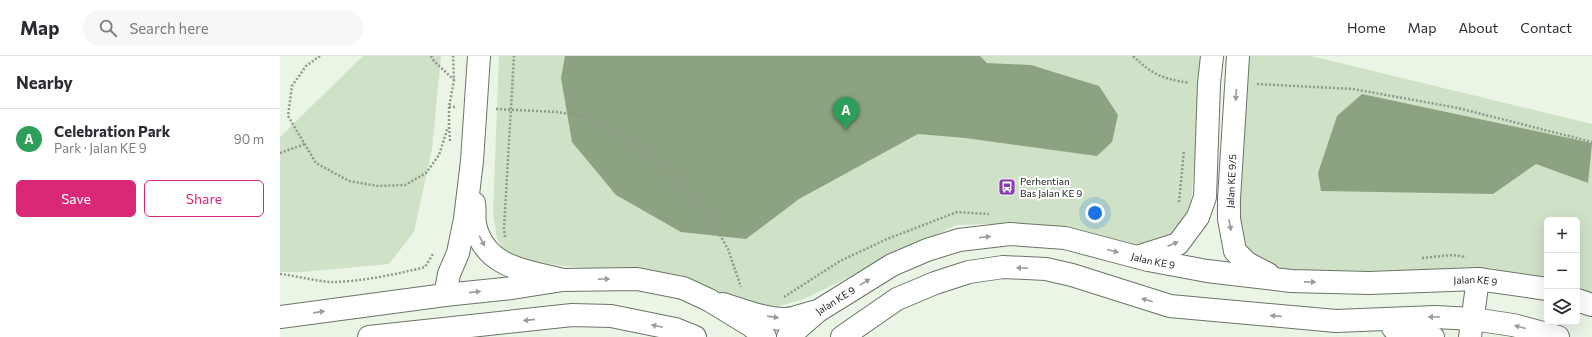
<!DOCTYPE html>
<html lang="en">
<head>
<meta charset="utf-8">
<style>
  :root { --surface:#fff; --page:#f7f7f7; --text:#2b2b33; --muted:#7c7c81; --line:#e1e1e2; --accent:#db2777 }
  body { margin:0; font-family:Commissioner,sans-serif; background:var(--page); color:var(--text) }
  .controls { position:absolute; right:12px; bottom:12px; display:grid; overflow:hidden; border-radius:6px; box-shadow:0 4px 16px #0002 }
  .controls button { width:36px; height:36px; display:grid; place-items:center; padding:0; border:0; border-bottom:1px solid var(--line); background:var(--surface); color:var(--text); font:20px sans-serif }
  .you { position:absolute; left:815px; top:157px; width:14px; height:14px; margin:-10px; border:3px solid #fff; border-radius:50%; background:#1a73e8; box-shadow:0 0 0 6px #1a73e833 }
  .badge { display:grid; place-items:center; width:26px; height:26px; border-radius:50%; background:var(--accent); color:#fff; font-size:13px; font-weight:700 }
  .pin { position:absolute; translate:-50% -33px; filter:drop-shadow(0 1px 2px #0008) }
  .pin::after { content:''; position:absolute; top:21px; width:14px; height:12px; background:inherit; clip-path:polygon(0 0,100% 0,50% 100%) }
  .list { margin:0; padding:0; list-style:none }
  h2 { display:flex; justify-content:space-between; align-items:center; height:52px; margin:0; padding:0 16px; font-size:17px }
  h2 small { font-size:13px; font-weight:400; color:var(--muted) }
  .list li { display:grid; grid-template-columns:26px 1fr auto; gap:12px; align-items:center; box-sizing:border-box; height:60px; padding:0 16px; border-top:1px solid var(--line) }
  .list b { display:block; font-size:15px; white-space:nowrap }
  .list p { margin:0; font-size:13px; white-space:nowrap; color:var(--muted) }
  .list em { font-size:13px; font-style:normal; color:var(--muted) }
  .actions { display:flex; gap:8px; padding:12px 16px }
  .actions a { flex:1; padding:9px 0; border:1px solid var(--accent); border-radius:6px; text-align:center; font-size:14px; color:var(--accent) }
  .actions .main { background:var(--accent); color:#fff }
  .icon { flex:none; width:22px; height:22px; fill:none; stroke:currentColor; stroke-width:2; stroke-linecap:round; stroke-linejoin:round }
  .map { position:relative; flex:none; width:1312px; height:281px; overflow:hidden }
  header { display:flex; align-items:center; gap:24px; box-sizing:border-box; height:56px; padding:0 20px; background:var(--surface); border-bottom:1px solid var(--line) }
  header strong { font-size:19px }
  nav { display:flex; gap:22px; margin-inline-start:auto; font-size:14px }
  .search { width:280px; height:36px; background:var(--page); display:flex; align-items:center; gap:10px; box-sizing:border-box; padding:0 14px; border-radius:22px; color:var(--muted); font-size:15px }
  main { display:flex }
  aside { flex:1; background:var(--surface) }
  .map>svg:first-child { display:block }
</style>
</head>
<body>
<header>
<strong>Map</strong>
<div class="search"><svg class="icon" aria-label="search" viewBox="0 0 24 24"><circle cx="10" cy="10" r="6"/><path d="M15 15l6 6"/></svg>Search here</div>
<nav><a>Home</a><a>Map</a><a>About</a><a>Contact</a></nav>
</header>
<main>
<aside>
<h2>Nearby<small></small></h2>
<ul class="list">
<li><span class="badge" style="background:#2e9e5b">A</span><div><b>Celebration Park</b><p>Park · Jalan KE 9</p></div><em>90 m</em></li>
</ul>
<div class="actions"><a class="main">Save</a><a>Share</a></div>
</aside>
<div class="map">
<svg width="1312" height="281" viewBox="0 0 1312 281">
  <rect width="100%" height="100%" fill="#ebf5e6"/>
  <!-- green -->
  <path fill="#cfe1c6" d="M 83,0 L 161,0 L 152,93 L 134,176 L 109,208 L 23,216 L 0,216 L 0,81 Z
    M 219,0 L 922,0 L 911,149 L 900,172 L 889,181 L 867,189 L 837,188 L 746,167 L 676,169 L 524,243 L 493,252 L 453,246 L 390,222 L 242,205 L 228,199 L 217,183 L 213,157 Z
    M 968,0 L 1031,0 L 1312,68 L 1312,243 L 1297,238 L 1297,164 L 1267,164 L 1267,229 L 1212,212 L 1087,215 L 1000,214 L 969,203 L 955,162 Z"/>
  <!-- water -->
  <path fill="#8ca281" d="M 285,0 L 700,0 L 707,7 L 751,9 L 819,30 L 838,59 L 832,86 L 817,100 L 685,82 L 638,78 L 519,143 L 466,183 L 401,176 L 336,139 L 292,86 L 281,22 Z
    M 1082,38 L 1312,87 L 1308,127 L 1256,108 L 1213,138 L 1041,135 L 1038,117 L 1057,60 Z"/>
  <g fill="none" stroke-linecap="round" stroke-linejoin="round">
    <!-- minor casing -->
    <g stroke="#6b7467" stroke-width="24">
      <g id="minor">
        <path d="M 958,0 L 949,143 L 949,163 L 955,195 L 967,207 L 988,218"/>
        <path d="M 194,147 C 195,154 194,161 195,168 C 204,212 247,215 283,224"/>
        <path d="M 857,201 L 898,188 L 918,161 L 925,141 L 929,28 L 932,0"/>
        <path d="M 165,239 L 169,218 L 178,197 L 185,163 L 192,105 L 199,0"/>
        <path d="M 1297,244 L 1312,249"/>
        <path d="M 443,248 C 462,254 487,264 507,263 C 516,262 525,258 534,256"/>
        <path d="M 1113,272 L 1137,274 L 1153,281"/>
        <path id="s1" d="M 508,281 L 538,255 L 612,209 L 647,194 L 679,184 L 730,178 L 785,182 L 868,204 L 927,215 L 1011,225 L 1089,227 L 1198,223 L 1267,233"/>
        <path d="M 562,281 L 617,243 L 655,227 L 689,216 L 723,211 L 766,213 L 792,219 L 890,250 L 1056,265 L 1155,261 L 1193,263 L 1233,269 L 1278,281"/>
        <path d="M 1190,281 L 1198,223"/>
      </g>
    </g>
    <!-- major casing -->
    <g stroke="#6b7467" stroke-width="24">
      <path id="major" d="M 0,261 L 165,239 L 232,232 L 283,224 L 357,223 L 403,232 L 429,244 L 470,269 L 485,281
        M 89,281 L 292,259 L 331,260 L 395,273 L 415,281"/>
    </g>
    <!-- path -->
    <path stroke="#90978d" stroke-width="2.5" stroke-dasharray="2 2" stroke-linecap="butt" d="M 40,0 L 26,10 L 12,30 L 8,60 L 36,107 L 69,125 L 98,130 L 125,129 L 146,117 L 159,99 L 168,71
      M 151,0 L 154,5 L 174,24
      M 853,0 C 874,20 882,22 909,27
      M 977,28 L 1073,33 L 1178,52 L 1312,86
      M 169,51 L 175,51
      M 216,53 L 277,56 L 306,61 L 350,84 L 393,117 L 427,157 L 448,193 L 461,231
      M 170,85 L 169,69 L 169,51 L 174,24 L 173,0
      M 0,97 L 25,88
      M 899,146 L 904,94
      M 225,181 L 224,172 L 234,0
      M 1142,202 L 1172,199 L 1186,201
      M 0,218 C 17,220 35,225 51,226 C 80,226 118,218 145,211 L 153,198
      M 504,241 L 560,205 L 607,183 L 677,156 L 709,158"/>
    <!-- minor -->
    <use href="#minor" stroke="#fff" stroke-width="22"/>
    <!-- major -->
    <use href="#major" stroke="#fff" stroke-width="22"/>
  </g>
  <!-- one-way arrows -->
  <defs><path id="oneway-solid" d="M-6-.8H1V-3.2L6.5 0L1 3.2V.8H-6Z"/></defs>
  <g fill="#9c9d9b">
    <use href="#oneway-solid" transform="translate(956 39) rotate(94)"/>
    <use href="#oneway-solid" transform="translate(950 169) rotate(80)"/>
    <use href="#oneway-solid" transform="translate(705 181) rotate(-7)"/>
    <use href="#oneway-solid" transform="translate(202 185) rotate(62)"/>
    <use href="#oneway-solid" transform="translate(893 188) rotate(-23)"/>
    <use href="#oneway-solid" transform="translate(833 195) rotate(15)"/>
    <use href="#oneway-solid" transform="translate(742 212) rotate(-177)"/>
    <use href="#oneway-solid" transform="translate(324 223) rotate(-1)"/>
    <use href="#oneway-solid" transform="translate(585 226) rotate(-32)"/>
    <use href="#oneway-solid" transform="translate(1030 226) rotate(1)"/>
    <use href="#oneway-solid" transform="translate(195 236) rotate(-6)"/>
    <use href="#oneway-solid" transform="translate(867 244) rotate(-164)"/>
    <use href="#oneway-solid" transform="translate(39 256) rotate(-8)"/>
    <use href="#oneway-solid" transform="translate(996 260) rotate(-175)"/>
    <use href="#oneway-solid" transform="translate(493 261) rotate(8)"/>
    <use href="#oneway-solid" transform="translate(1154 261) rotate(180)"/>
    <use href="#oneway-solid" transform="translate(249 264) rotate(174)"/>
    <use href="#oneway-solid" transform="translate(377 270) rotate(-168)"/>
    <use href="#oneway-solid" transform="translate(1240 271) rotate(-165)"/>
  </g>
  <!-- icons -->
  <defs>
    <g id="bus-square" transform="scale(0.9)"><rect x="-9" y="-9" width="18" height="18" rx="4" fill="#863eb1" stroke="#fff"/><path d="M-5-6H5V4H4V6H2V4H-2V6H-4V4H-5ZM-3.5-4V0h7V-4ZM-3.5 1.2v1.5H-2V1.2ZM2 1.2v1.5H3.5V1.2Z" fill="#fff"/></g>
  </defs>
  <g fill-rule="evenodd">
    <use href="#bus-square" x="727" y="131"/>
  </g>
  <g text-anchor="middle" dominant-baseline="central" stroke-width="4" stroke-linejoin="round" paint-order="stroke">
    <!-- poi labels -->
    <g font-size="10" fill="#222621" stroke="#fff" text-anchor="start">
      <text x="740" y="125">Perhentian<tspan x="740" dy="12">Bas Jalan KE 9</tspan></text>
    </g>
    <!-- street labels -->
    <g font-size="10" fill="#222621" stroke="#fff">
      <text transform="translate(951 125) rotate(-87)">Jalan KE 9/5</text>
      <text stroke="none"><textPath href="#s1" startOffset="396">Jalan KE 9</textPath></text>
      <text stroke="none"><textPath href="#s1" startOffset="720">Jalan KE 9</textPath></text>
      <text stroke="none"><textPath href="#s1" startOffset="60">Jalan KE 9</textPath></text>
    </g>
  </g>
</svg>
<div class="controls">
<button>+</button>
<button>−</button>
<button><svg class="icon" aria-label="layers" viewBox="0 0 24 24"><path d="M12 4l9 5-9 5-9-5zM3 14l9 5 9-5"/></svg></button>
</div>
<div class="you"></div>
<div class="pin badge" style="left:566px;top:74px;background:#2e9e5b">A</div>
</div>
</main>
</body>
</html>
